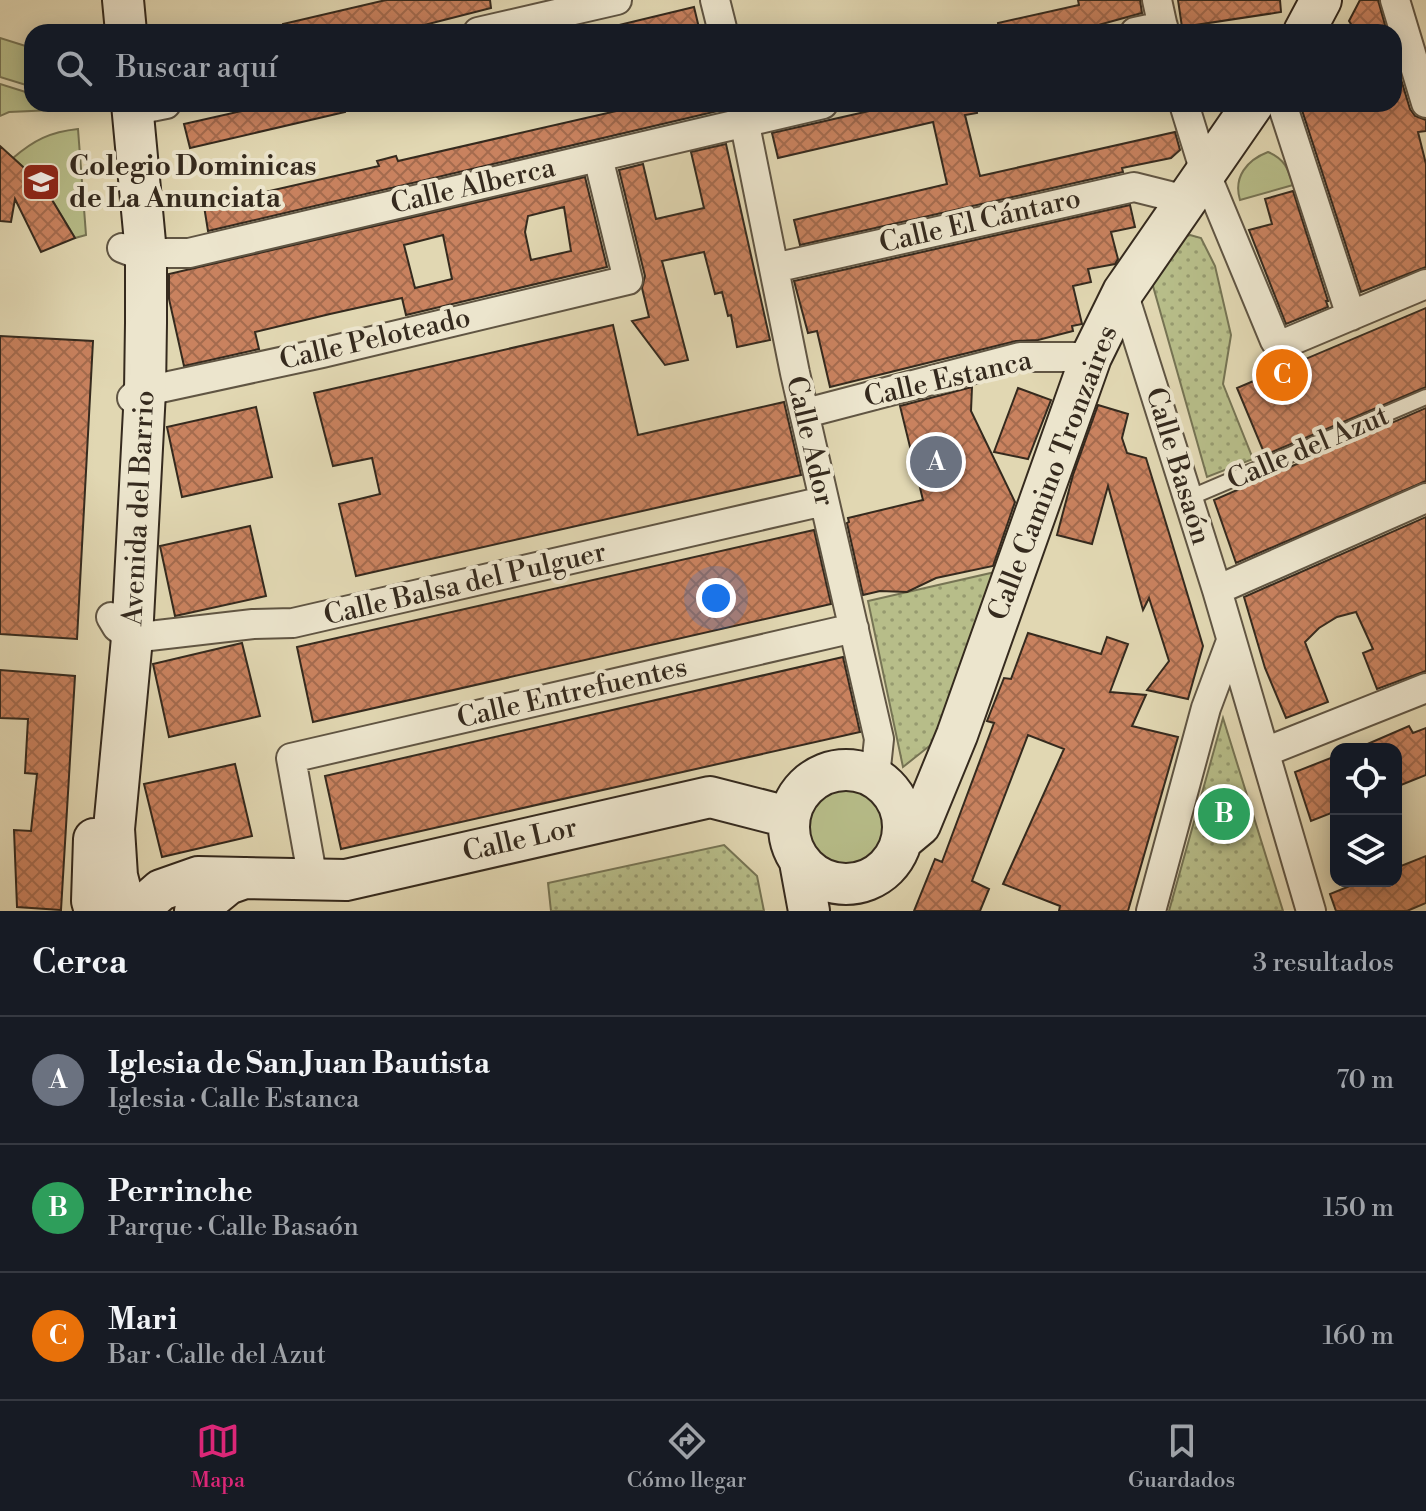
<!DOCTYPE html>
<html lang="es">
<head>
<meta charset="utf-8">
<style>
  :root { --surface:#171b24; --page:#20242c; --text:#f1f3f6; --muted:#9ea1a6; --line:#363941; --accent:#db2777 }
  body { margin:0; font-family:"Libre Bodoni",serif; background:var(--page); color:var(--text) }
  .controls { position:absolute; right:24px; bottom:24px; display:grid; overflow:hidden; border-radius:16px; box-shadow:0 4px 20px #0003 }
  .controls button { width:72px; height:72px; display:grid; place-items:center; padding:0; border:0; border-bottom:2px solid var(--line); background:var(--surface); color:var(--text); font:40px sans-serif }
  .you { position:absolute; left:716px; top:598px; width:28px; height:28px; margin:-20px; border:6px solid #fff; border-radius:50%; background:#1a73e8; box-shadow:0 0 0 12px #1a73e833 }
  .badge { display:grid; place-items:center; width:52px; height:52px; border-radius:50%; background:var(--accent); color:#fff; font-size:26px; font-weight:700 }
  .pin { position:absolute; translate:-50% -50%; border:4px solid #fff; box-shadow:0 2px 8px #0006 }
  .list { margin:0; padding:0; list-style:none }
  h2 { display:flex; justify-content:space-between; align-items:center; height:104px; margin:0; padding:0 32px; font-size:34px }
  h2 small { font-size:26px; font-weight:400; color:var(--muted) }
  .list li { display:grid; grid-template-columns:52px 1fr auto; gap:24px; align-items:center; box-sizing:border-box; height:128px; padding:0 32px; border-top:2px solid var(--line) }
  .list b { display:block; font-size:30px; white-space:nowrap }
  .list p { margin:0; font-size:26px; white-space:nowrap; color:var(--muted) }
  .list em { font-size:26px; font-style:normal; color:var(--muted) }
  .icon { flex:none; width:44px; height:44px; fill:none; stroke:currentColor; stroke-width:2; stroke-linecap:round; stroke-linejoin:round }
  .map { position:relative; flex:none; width:1426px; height:911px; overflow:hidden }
  .search { position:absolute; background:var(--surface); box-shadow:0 4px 20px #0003; left:24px; right:24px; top:24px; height:88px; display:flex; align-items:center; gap:20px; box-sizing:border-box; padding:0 28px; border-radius:24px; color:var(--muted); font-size:30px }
  .sheet { height:488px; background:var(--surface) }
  nav { display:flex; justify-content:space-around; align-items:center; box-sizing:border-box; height:112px; border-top:2px solid var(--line); background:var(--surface); font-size:22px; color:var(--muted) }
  nav a { display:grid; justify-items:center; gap:4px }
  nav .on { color:var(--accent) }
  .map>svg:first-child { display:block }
</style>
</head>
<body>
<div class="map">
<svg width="1426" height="911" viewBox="0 0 1426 911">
  <defs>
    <pattern id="park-dots" width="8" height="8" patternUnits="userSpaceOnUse" patternTransform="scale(2)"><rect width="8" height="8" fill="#b7bd89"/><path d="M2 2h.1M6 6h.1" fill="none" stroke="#969a6f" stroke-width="1.8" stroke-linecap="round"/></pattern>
    <pattern id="building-cross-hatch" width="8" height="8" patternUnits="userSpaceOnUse" patternTransform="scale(2)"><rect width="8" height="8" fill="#c9825f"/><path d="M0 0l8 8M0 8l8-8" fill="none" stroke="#a46b4e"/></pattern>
  </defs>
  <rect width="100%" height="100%" fill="#e1d7b2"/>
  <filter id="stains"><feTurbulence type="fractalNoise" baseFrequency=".0025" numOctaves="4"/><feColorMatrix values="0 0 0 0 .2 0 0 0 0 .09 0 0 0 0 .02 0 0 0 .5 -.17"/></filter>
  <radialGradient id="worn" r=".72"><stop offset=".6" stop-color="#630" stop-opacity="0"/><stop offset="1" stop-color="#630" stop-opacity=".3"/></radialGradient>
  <!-- grass -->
  <path fill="#b7bd89" stroke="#767454" stroke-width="2" d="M 0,38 L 32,48 L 32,65 L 26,85 L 0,77 Z
    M 0,84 L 32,94 L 32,104 L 75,104 L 76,109 L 9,112 L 0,116 Z
    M 78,129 L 86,235 L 75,238 L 43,185 L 13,158 C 34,140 50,132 78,129 Z
    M 1268,152 C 1285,159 1288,169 1293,185 L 1240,200 C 1233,177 1247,160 1268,152 Z
    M804 830a41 41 0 1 1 82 0a41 41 0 1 1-82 0Z"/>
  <!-- park -->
  <path fill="url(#park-dots)" stroke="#767454" stroke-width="2" d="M 1190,235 L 1201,238 L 1215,266 L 1231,335 L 1223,384 L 1253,459 L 1207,477 L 1153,286 L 1153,280 L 1179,239 Z
    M 1004,570 L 932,744 L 903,767 L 868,601 Z
    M 1223,718 L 1283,911 L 1169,911 Z
    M 724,845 L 757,876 L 764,911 L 551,911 L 548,883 Z"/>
  <!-- building -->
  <path fill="url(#building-cross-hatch)" stroke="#352a1e" stroke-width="2" fill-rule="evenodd" d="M 386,0 L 490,0 L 491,8 L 397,32 L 284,32 L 283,24 Z
    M 1078,0 L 1140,0 L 1142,13 L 1073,32 L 999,32 L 998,23 L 1079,5 Z
    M 1178,0 L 1280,0 L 1281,12 L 1182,27 Z
    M 1360,0 L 1378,0 L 1387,32 L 1356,32 L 1349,21 Z
    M 694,7 L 700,32 L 616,32 L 615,26 Z
    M 1394,56 L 1410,109 L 1415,116 L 1426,120 L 1426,131 L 1418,132 L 1426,164 L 1426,267 L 1361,292 L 1300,104 L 1394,104 Z
    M 273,104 L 344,104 L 345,112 L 190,148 L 184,124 Z
    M 647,104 L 722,104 L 722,110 L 208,231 L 204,206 L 379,166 L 377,161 L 396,156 L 398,161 Z
    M 900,104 L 976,104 L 977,113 L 965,115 L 980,176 L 1175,132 L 1180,150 L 1171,158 L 1122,168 L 1123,172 L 800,245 L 794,220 L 947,184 L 933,122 L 778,158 L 772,133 Z
    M 726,144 L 770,340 L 737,347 L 731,315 L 728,316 L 722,292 L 715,294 L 704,252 L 662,261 L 688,360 L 665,365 L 632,321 L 649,317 L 642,288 L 645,276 L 619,170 L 643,164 L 656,219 L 704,208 L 691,152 Z
    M 0,146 L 43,185 L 75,238 L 41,252 L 15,199 L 11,222 L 0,221 Z
    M 585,177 L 607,267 L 406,315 L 402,298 L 330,314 L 255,332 L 259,349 L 184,366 L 169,299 L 169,274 ZM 564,207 L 571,251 L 531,260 L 525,232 L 528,216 ZM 443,235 L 452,279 L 415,288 L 404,245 Z
    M 1293,191 L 1328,301 L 1326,301 L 1328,307 L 1286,324 L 1249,230 L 1272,224 L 1265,199 Z
    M 1130,205 L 1135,227 L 1111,232 L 1118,259 L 1115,264 L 1088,269 L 1091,282 L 1073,286 L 1082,324 L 1072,326 L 1073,331 L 1038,340 L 1016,341 L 830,387 L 817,331 L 808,333 L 794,281 Z
    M 1426,308 L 1426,387 L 1265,455 L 1237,388 Z
    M 613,325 L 638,435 L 784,402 L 801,475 L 356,576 L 339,504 L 380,494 L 372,458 L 333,466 L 314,393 Z
    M 0,336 L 93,341 L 77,639 L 0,634 Z
    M 972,387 L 971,411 L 1015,502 L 993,566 L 936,578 L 907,592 L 880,591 L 863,595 L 847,523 L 849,522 L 848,518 L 923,500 L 900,406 Z
    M 1018,388 L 1051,400 L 1028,459 L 994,452 Z
    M 1098,405 L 1128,414 L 1122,438 L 1127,453 L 1146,458 L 1169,533 L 1203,646 L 1188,699 L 1147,690 L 1169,661 L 1149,598 L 1143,610 L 1108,486 L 1092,544 L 1057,535 L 1073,475 Z
    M 256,407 L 272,477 L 182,497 L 167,427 Z
    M 1426,408 L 1426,481 L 1236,563 L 1214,500 Z
    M 1426,517 L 1426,671 L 1377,689 L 1363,653 L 1373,649 L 1356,612 L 1337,617 L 1319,628 L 1305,642 L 1328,702 L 1286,718 L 1265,668 L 1244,597 Z
    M 250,526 L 266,596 L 175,616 L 160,546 Z
    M 814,530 L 831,604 L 313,722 L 297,647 Z
    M 1028,633 L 1101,654 L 1107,637 L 1128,644 L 1110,692 L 1146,695 L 1132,726 L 1178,737 L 1128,911 L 1059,911 L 1060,906 L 1003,884 L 1064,749 L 1028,735 L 972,881 L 989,889 L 980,911 L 914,911 L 935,859 L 942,862 L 994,723 L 987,721 L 1004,678 L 1011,679 Z
    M 242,643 L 260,716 L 169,737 L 153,664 Z
    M 843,657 L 860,732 L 341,849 L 325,776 Z
    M 0,670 L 75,676 L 61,910 L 17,907 L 14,830 L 31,831 L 37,774 L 25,773 L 28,719 L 0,718 Z
    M 1409,726 L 1413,733 L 1426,728 L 1426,775 L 1396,787 L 1396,749 L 1356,749 Z
    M 1336,756 L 1336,800 L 1331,802 L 1334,812 L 1311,821 L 1295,772 Z
    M 235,764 L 252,836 L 162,857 L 144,784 Z
    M 1426,856 L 1426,903 L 1407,911 L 1336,911 L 1330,894 L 1362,881 L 1396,881 L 1396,868 Z"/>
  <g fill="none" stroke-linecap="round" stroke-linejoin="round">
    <!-- lane casing -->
    <g stroke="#605543" stroke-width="18">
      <path id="lane" d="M 1189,498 L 1426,397"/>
    </g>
    <!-- street casing -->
    <g stroke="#605543" stroke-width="32">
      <path id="street" d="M 715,0 L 723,32
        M 1157,0 L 1164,32
        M 1395,0 L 1426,103
        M 478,32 L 617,0
        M 1135,32 L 1163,26
        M 1184,104 L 1205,172 L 1275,341 L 1281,345 L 1426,284
        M 1282,104 L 1351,316
        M 741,105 L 795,373 L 879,739 L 875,777
        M 132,106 L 151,107 L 166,104
        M 122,248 L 135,253 L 189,253 L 823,104
        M 774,268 L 1134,187 L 1186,200
        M 1123,292 L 1217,590 L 1311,911
        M 132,398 L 137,393 L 322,353 L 628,280 L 598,157
        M 806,413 L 1020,357 L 1091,357
        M 1217,590 L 1426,498
        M 111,617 L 117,627 L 132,638 L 253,624 L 293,623 L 824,501
        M 1265,752 L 1426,688
        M 313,880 L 291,758 L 854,628
        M 1151,911 L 1206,708 L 1231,641"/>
    </g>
    <!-- secondary casing -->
    <g stroke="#352a1e" stroke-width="44">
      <path id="secondary" d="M 123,0 L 126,32
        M 1304,32 L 1321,0
        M789 827a57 57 0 1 1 114 0a57 57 0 1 1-114 0Z
        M 94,839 L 92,901 L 95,911
        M 902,840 L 920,825 L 957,735 L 1091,357 L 1123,292 L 1253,104
        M 800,862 L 809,911
        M 126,911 L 117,876 L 114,829 L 132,638 L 145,391 L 146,323 L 146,253 L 132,104
        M 137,911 L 161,890 L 198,877 L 346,880 L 710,797 L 788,817
        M 195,911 L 228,884 L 245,878"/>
    </g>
    <!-- lane -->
    <use href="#lane" stroke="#ece5cd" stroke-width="14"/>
    <!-- street -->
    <use href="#street" stroke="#ece5cd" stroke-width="28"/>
    <!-- secondary -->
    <use href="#secondary" stroke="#ece5cd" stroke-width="40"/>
  </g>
  <!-- icons -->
  <defs>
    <g id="school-square" transform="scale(2)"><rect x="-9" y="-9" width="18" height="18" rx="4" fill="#8f2418" stroke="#ece5cd"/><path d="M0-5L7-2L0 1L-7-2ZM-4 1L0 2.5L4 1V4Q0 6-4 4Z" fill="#fff"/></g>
  </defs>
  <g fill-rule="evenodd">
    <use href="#school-square" x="41" y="182"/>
  </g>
  <g text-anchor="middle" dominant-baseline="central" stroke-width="8" stroke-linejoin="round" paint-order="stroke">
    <!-- poi labels -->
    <g font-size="28" font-weight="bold" fill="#352a1e" stroke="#ece5cd" text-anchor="start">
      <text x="69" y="166">Colegio Dominicas<tspan x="69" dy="32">de La Anunciata</tspan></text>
    </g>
    <!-- street labels -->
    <g font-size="28" fill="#352a1e" stroke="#ece5cd">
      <text transform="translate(473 186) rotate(-13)">Calle Alberca</text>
      <text transform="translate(980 221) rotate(-13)">Calle El Cántaro</text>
      <text transform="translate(375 339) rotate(-13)">Calle Peloteado</text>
      <text transform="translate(948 379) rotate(-13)">Calle Estanca</text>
      <text transform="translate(810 441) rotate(77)">Calle Ador</text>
      <text transform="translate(1308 448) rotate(-23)">Calle del Azut</text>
      <text transform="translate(1178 466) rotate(73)">Calle Basaón</text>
      <text transform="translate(1053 473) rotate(-69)">Calle Camino Tronzaires</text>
      <text transform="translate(139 508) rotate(-87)">Avenida del Barrio</text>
      <text transform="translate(465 584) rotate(-13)">Calle Balsa del Pulguer</text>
      <text transform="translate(572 693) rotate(-13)">Calle Entrefuentes</text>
      <text transform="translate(520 840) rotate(-13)">Calle Lor</text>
    </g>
  </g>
  <rect width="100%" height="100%" filter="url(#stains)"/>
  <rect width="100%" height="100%" fill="url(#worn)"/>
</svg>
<div class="controls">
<button><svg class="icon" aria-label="locate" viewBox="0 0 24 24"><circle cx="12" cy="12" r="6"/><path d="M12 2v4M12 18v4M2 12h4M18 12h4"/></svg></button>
<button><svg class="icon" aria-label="layers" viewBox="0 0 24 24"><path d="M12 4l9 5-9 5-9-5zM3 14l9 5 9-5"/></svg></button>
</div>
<div class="you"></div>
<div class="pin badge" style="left:936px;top:462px;background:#6b7280">A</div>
<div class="pin badge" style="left:1224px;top:814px;background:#2e9e5b">B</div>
<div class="pin badge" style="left:1282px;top:375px;background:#e8710a">C</div>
<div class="search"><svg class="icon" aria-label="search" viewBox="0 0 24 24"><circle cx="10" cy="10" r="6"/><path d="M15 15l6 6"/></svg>Buscar aquí</div>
</div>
<section class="sheet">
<h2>Cerca<small>3 resultados</small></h2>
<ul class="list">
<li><span class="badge" style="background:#6b7280">A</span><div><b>Iglesia de San Juan Bautista</b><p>Iglesia · Calle Estanca</p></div><em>70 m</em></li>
<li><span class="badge" style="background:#2e9e5b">B</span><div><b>Perrinche</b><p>Parque · Calle Basaón</p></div><em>150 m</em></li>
<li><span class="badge" style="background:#e8710a">C</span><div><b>Mari</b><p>Bar · Calle del Azut</p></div><em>160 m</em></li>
</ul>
</section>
<nav>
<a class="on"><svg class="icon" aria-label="map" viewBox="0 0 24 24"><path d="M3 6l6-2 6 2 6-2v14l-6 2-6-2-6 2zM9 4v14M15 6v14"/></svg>Mapa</a>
<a><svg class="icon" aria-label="directions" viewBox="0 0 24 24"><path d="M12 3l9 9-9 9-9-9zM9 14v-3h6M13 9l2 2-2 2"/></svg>Cómo llegar</a>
<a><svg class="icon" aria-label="saved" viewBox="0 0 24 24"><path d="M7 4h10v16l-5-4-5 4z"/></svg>Guardados</a>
</nav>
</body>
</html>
